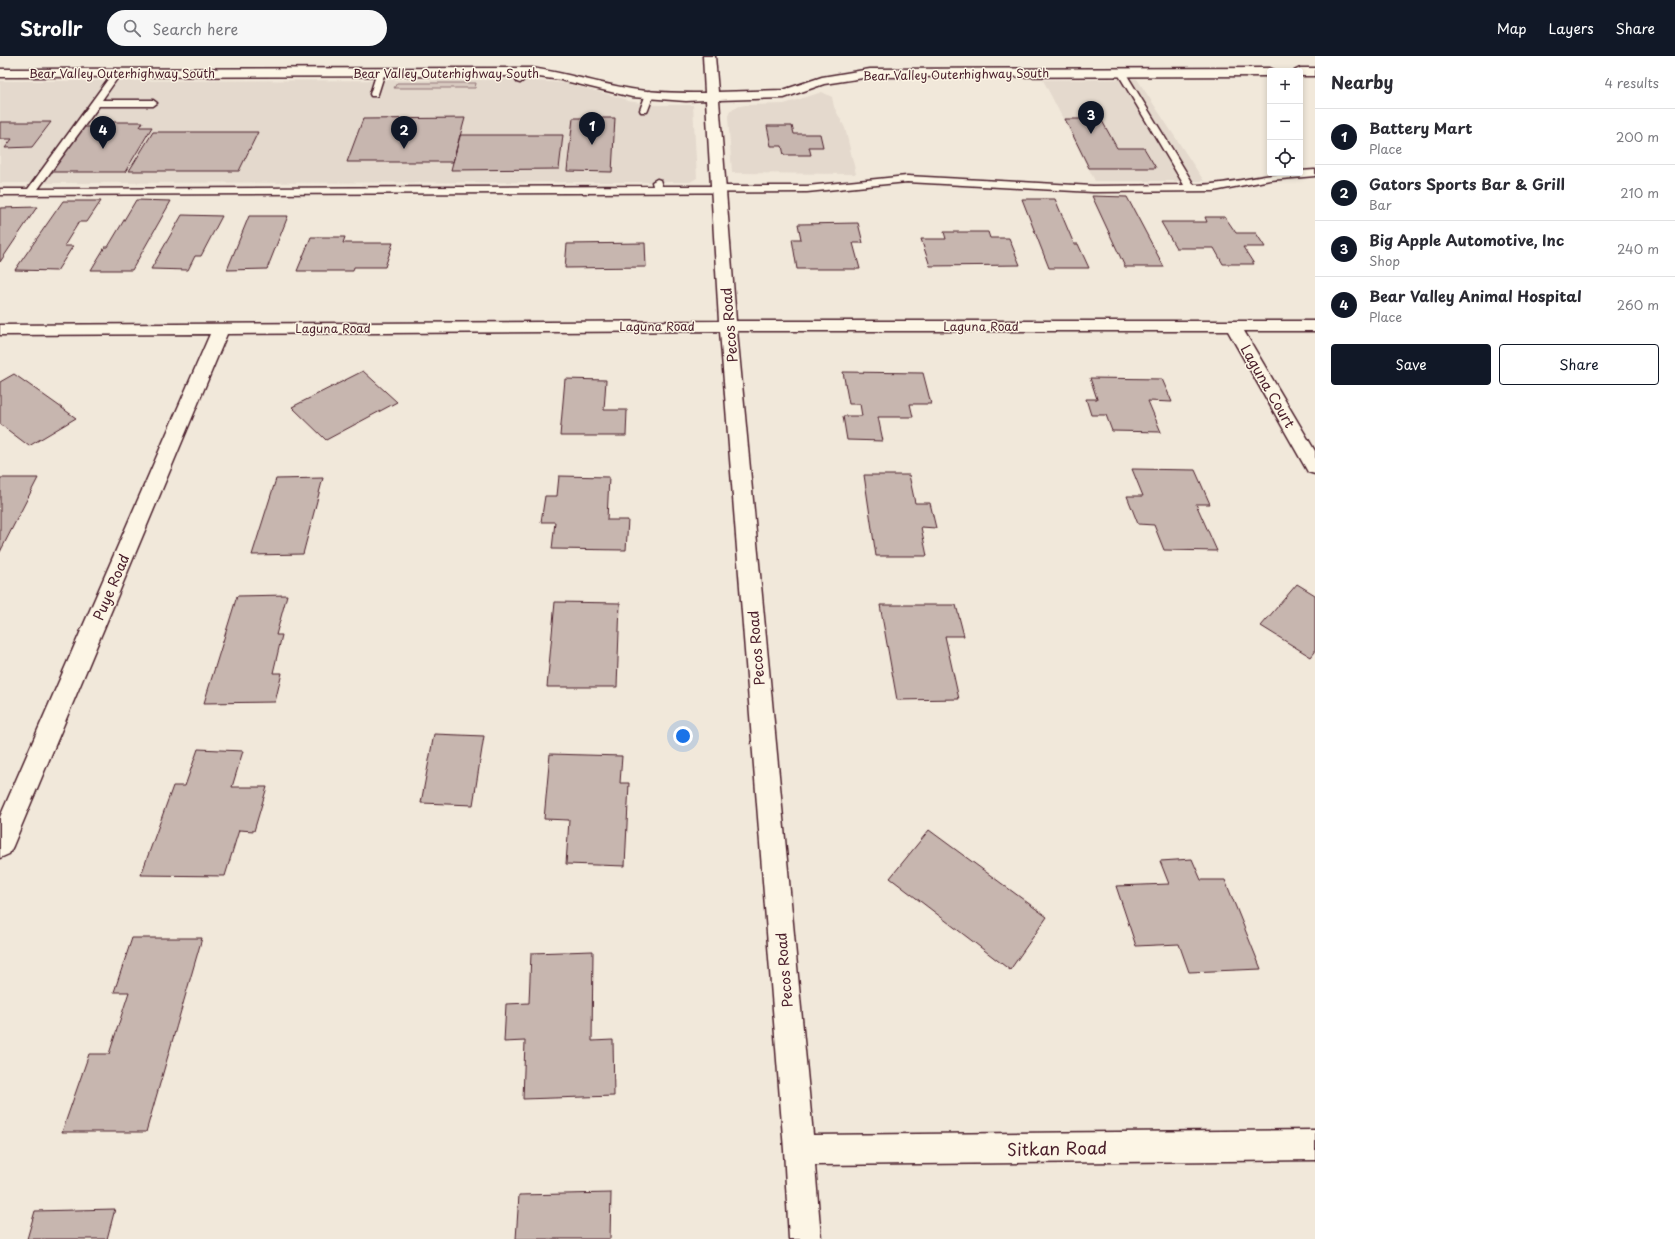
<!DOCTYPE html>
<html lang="en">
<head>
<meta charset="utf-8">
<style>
  :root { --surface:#fff; --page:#f7f7f7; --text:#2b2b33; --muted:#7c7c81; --line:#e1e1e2; --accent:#111827 }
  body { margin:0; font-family:"Playpen Sans",sans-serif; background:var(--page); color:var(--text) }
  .controls { position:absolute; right:12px; top:12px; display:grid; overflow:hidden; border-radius:4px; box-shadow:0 2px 6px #0003 }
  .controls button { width:36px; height:36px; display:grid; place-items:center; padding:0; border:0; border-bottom:1px solid var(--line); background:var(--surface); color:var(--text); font:20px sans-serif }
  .you { position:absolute; left:683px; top:680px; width:14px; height:14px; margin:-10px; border:3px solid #fff; border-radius:50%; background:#1a73e8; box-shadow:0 0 0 6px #1a73e833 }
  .badge { display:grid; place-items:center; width:26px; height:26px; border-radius:50%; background:var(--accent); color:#fff; font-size:13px; font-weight:700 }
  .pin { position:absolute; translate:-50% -33px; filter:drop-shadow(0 1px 2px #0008) }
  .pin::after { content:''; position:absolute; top:21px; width:14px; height:12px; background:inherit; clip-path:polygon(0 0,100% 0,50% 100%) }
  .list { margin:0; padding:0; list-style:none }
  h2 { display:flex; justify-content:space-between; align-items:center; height:52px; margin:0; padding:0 16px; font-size:17px }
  h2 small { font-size:13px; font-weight:400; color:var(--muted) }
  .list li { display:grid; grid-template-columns:26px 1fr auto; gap:12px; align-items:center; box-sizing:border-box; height:56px; padding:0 16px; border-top:1px solid var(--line) }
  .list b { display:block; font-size:15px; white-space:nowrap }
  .list p { margin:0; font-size:13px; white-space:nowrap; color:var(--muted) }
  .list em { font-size:13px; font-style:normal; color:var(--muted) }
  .actions { display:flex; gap:8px; padding:12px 16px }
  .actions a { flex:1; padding:9px 0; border:1px solid var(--accent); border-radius:4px; text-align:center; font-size:14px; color:var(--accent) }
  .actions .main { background:var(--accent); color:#fff }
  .icon { flex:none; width:22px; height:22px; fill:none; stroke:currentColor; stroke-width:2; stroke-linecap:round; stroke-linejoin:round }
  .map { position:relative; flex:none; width:1315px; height:1183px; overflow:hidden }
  header { display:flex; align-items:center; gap:24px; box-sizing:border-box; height:56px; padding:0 20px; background:var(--accent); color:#fff }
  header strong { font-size:19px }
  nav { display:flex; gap:22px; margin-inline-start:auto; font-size:14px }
  .search { width:280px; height:36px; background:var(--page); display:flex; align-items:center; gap:10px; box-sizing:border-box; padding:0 14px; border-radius:22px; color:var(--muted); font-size:15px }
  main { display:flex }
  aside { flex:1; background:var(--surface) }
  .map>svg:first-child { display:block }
</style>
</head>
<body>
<header>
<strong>Strollr</strong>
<div class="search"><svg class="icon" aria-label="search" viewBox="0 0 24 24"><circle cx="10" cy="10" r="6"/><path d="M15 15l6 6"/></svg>Search here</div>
<nav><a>Map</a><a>Layers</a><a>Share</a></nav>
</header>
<main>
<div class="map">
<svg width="1315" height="1183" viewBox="0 0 1315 1183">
  <rect width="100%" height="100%" fill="#f1e8da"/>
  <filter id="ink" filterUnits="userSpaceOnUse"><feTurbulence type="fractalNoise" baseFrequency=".025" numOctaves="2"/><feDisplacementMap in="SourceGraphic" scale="8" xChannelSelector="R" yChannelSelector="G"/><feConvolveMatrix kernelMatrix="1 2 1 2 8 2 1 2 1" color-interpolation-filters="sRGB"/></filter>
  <g filter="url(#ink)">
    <!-- built -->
    <path fill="#e4d9cd" d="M 1137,23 L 1204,125 L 1095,125 L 1043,24 Z
      M 520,24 L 565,27 L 607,38 L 625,43 L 627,45 L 655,49 L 693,49 L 697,122 L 690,126 L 0,127 L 0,25 Z
      M 822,36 L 832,41 L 834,51 L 845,72 L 856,118 L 732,117 L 728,60 L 730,55 L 736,51 L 745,49 L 784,48 Z"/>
    <!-- green -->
    <path fill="#d8cac0" stroke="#917476" d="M 397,27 L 476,27 L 475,32 L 394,32 Z"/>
    <!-- building -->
    <path fill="#c7b6af" stroke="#4a1f2b" d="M 465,62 L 453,106 L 347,106 L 363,63 Z
      M 573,62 L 615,62 L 612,116 L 567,115 Z
      M 1065,63 L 1101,63 L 1117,92 L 1144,92 L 1156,112 L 1089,112 Z
      M 0,66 L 51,66 L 32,91 L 5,92 L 12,83 L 0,83 Z
      M 100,66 L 143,66 L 140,71 L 152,71 L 125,116 L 51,116 L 84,71 L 96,71 Z
      M 767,70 L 792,70 L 794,78 L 820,78 L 823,91 L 809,91 L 811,99 L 784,99 L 782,90 L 771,90 Z
      M 153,76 L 258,76 L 239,115 L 129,115 Z
      M 460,79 L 563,79 L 559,113 L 451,114 Z
      M 1092,140 L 1127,141 L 1164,211 L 1125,211 Z
      M 1022,143 L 1055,143 L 1074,188 L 1078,188 L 1089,212 L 1049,212 Z
      M 136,144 L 171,145 L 132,214 L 91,214 L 105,191 L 108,191 Z
      M 63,145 L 101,145 L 87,166 L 79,166 L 64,190 L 73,190 L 57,215 L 15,214 Z
      M 37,151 L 0,206 L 0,152 Z
      M 182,159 L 222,160 L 201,200 L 195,200 L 188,214 L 151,213 Z
      M 249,160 L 288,160 L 267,213 L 227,214 Z
      M 1205,161 L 1225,161 L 1236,177 L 1256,177 L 1265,191 L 1243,191 L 1254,208 L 1223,208 L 1214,192 L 1176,192 L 1161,166 L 1207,166 Z
      M 858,167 L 863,187 L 853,187 L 860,213 L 797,213 L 792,183 L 801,183 L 798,168 Z
      M 944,176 L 988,176 L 990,182 L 1009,182 L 1020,209 L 930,210 L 921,183 L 946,183 Z
      M 311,181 L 345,181 L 343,187 L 393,187 L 385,211 L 354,211 L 353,215 L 297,215 Z
      M 645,187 L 646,211 L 565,212 L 567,188 Z
      M 363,315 L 397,346 L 326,384 L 292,351 Z
      M 843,316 L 923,317 L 931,348 L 910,348 L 913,361 L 878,361 L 883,385 L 847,384 L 843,360 L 862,360 L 860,348 L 849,348 Z
      M 14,318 L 76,362 L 29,390 L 0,368 L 0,326 Z
      M 1090,322 L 1162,323 L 1172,346 L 1148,345 L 1161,376 L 1112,375 L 1106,359 L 1091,359 L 1086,343 L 1097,343 Z
      M 565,323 L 606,324 L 604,354 L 627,354 L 626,380 L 560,380 Z
      M 1132,413 L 1195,414 L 1210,448 L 1196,448 L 1217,495 L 1164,494 L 1154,469 L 1138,468 L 1127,440 L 1143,440 Z
      M 864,419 L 909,419 L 915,447 L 930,447 L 936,472 L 921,471 L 927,500 L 876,500 Z
      M 559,420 L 609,421 L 607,464 L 628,464 L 626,494 L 552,493 L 555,466 L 541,466 L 545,440 L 557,440 Z
      M 0,422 L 38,422 L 0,496 Z
      M 323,422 L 303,498 L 252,499 L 276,423 Z
      M 1297,528 L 1315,539 L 1315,596 L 1311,601 L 1261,570 Z
      M 287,539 L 276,579 L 282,579 L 273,617 L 282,617 L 275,646 L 204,647 L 237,540 Z
      M 555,546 L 620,547 L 617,631 L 547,631 Z
      M 880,549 L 956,549 L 964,580 L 945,580 L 959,643 L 897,644 Z
      M 434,678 L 484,680 L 473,749 L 421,747 Z
      M 198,693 L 243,695 L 232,731 L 267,731 L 254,775 L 239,774 L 225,820 L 141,819 L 173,730 L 185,730 Z
      M 550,698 L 622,700 L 620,727 L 629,727 L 625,810 L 566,808 L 569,764 L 544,763 Z
      M 929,774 L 1047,861 L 1010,914 L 890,822 Z
      M 1192,803 L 1201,824 L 1225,824 L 1261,913 L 1189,916 L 1179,888 L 1136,890 L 1116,830 L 1169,828 L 1160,805 Z
      M 132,882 L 202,882 L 146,1076 L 62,1076 L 89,998 L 109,998 L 129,936 L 114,936 Z
      M 593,895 L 592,985 L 613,984 L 614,1040 L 523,1043 L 525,985 L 504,986 L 506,948 L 529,947 L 531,897 Z
      M 611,1137 L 610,1183 L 516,1183 L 519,1139 Z
      M 115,1153 L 107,1183 L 27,1183 L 35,1155 Z"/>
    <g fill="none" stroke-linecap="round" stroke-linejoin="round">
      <!-- lane casing -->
      <g stroke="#4a1f2b" stroke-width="3">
        <path id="lane" d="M 381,13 L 385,16 L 378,38 L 377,40 L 371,40 L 370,38 L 377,16 Z
          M 522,13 L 526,16 L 524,24 L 520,27 L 517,26 L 516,24 L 518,16 Z
          M 1121,13 L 1125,16 L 1194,129 C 1230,129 1264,117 1300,117 L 1300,115 L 1315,114 L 1315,120 L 1270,124 L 1214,135 L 1093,136 L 907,126 L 807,136 L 0,139 L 0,133 L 28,133 L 114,15 L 117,14 L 121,17 L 102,44 L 153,44 L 157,47 L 153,50 L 99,50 L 38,133 L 653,130 L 652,126 L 657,123 L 660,124 L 662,130 L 807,130 L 907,120 L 1093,130 L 1184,129 L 1117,16 Z
          M 650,35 L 654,38 L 648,54 L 647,56 L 641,56 L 640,54 L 646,38 Z"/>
      </g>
      <!-- street casing -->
      <g stroke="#4a1f2b" stroke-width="3">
        <path id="street" d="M 703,0 L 715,0 L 718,36 L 783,34 L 822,21 L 870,13 L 1270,12 L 1276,15 L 1270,15 L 1270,20 L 870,21 L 824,28 L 784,42 L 719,44 L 736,265 L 1315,265 L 1315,275 L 1244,275 L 1315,395 L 1315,418 L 1308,416 L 1228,275 L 737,275 L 813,1079 L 1315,1074 L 1315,1104 L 815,1109 L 821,1183 L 789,1183 L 784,1094 L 720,275 L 227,278 L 13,790 L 9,798 L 0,802 L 0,761 L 210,278 L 0,279 L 0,269 L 719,265 L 706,44 L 686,45 L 632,41 L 561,24 L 531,20 L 0,21 L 0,13 L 531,12 C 566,17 597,27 631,33 C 655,37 681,37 705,37 Z
          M 1300,12 L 1315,12 L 1315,20 L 1300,20 L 1300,15 L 1294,15 Z"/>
      </g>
      <!-- lane -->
      <use href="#lane" fill="#fcf5e5" fill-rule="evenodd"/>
      <!-- street -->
      <use href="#street" fill="#fcf5e5" fill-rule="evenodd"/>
    </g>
  </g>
  <g text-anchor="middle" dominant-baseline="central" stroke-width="3" stroke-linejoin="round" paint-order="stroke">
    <!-- far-street labels -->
    <g font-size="12" fill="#4a1f2b" stroke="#fcf5e5">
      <text x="122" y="17">Bear Valley Outerhighway South</text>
      <text x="446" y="17">Bear Valley Outerhighway South</text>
      <text transform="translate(956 18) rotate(-1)">Bear Valley Outerhighway South</text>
      <text x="657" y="270">Laguna Road</text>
      <text x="981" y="270">Laguna Road</text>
      <text x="333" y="272">Laguna Road</text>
    </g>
    <!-- street labels -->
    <g font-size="14" fill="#4a1f2b" stroke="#fcf5e5">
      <text transform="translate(729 269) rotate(-95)">Pecos Road</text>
      <text transform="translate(1268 330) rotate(60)">Laguna Court</text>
      <text transform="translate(111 531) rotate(-67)">Puye Road</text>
      <text transform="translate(756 592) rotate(-95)">Pecos Road</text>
      <text transform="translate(784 914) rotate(-95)">Pecos Road</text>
    </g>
    <!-- near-street labels -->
    <g font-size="17" fill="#4a1f2b" stroke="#fcf5e5">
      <text transform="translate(1057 1092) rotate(-1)">Sitkan Road</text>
    </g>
  </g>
</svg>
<div class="controls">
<button>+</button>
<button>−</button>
<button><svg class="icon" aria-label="locate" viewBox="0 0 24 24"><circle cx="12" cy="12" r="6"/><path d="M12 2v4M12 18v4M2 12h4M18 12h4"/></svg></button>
</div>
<div class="you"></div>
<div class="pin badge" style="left:592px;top:89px">1</div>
<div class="pin badge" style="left:404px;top:93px">2</div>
<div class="pin badge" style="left:1091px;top:78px">3</div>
<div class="pin badge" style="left:103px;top:93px">4</div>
</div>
<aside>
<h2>Nearby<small>4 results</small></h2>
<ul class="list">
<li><span class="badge">1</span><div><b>Battery Mart</b><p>Place</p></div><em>200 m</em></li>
<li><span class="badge">2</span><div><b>Gators Sports Bar &amp; Grill</b><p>Bar</p></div><em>210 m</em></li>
<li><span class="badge">3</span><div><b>Big Apple Automotive, Inc</b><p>Shop</p></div><em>240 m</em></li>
<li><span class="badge">4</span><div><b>Bear Valley Animal Hospital</b><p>Place</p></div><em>260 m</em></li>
</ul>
<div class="actions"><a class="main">Save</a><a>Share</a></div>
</aside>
</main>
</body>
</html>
